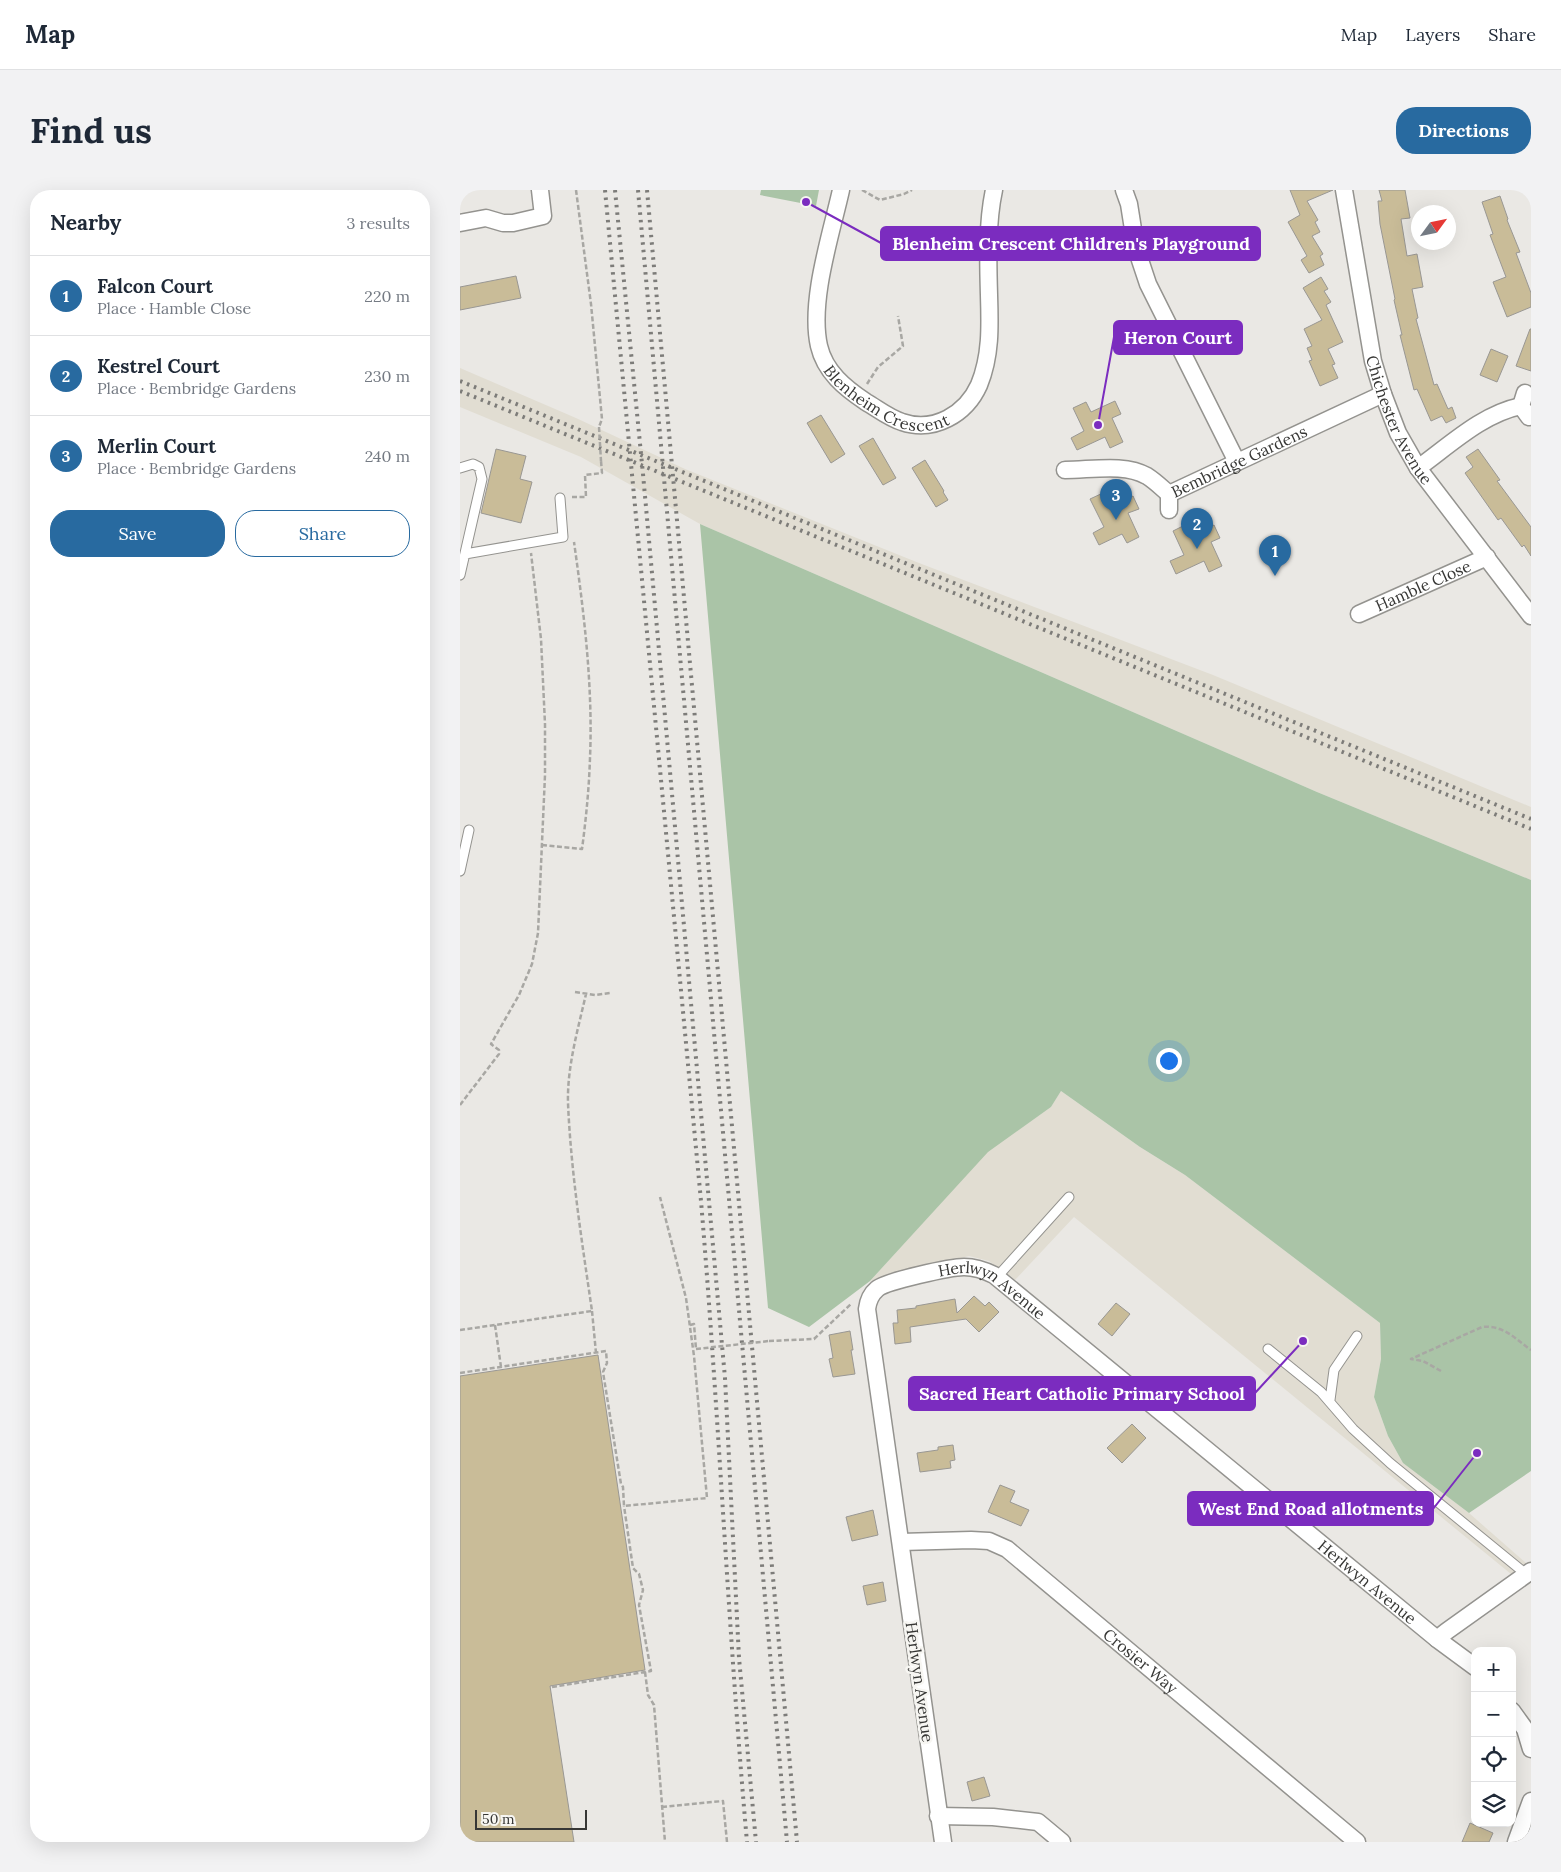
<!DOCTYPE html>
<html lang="en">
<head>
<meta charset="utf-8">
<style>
  :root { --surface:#fff; --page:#f2f2f3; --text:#1f2937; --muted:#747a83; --line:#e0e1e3; --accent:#286aa0 }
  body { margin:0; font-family:Lora,serif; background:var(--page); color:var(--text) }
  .controls { position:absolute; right:15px; bottom:15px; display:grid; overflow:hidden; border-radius:10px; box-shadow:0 5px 20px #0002 }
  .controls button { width:45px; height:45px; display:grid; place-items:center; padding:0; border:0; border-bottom:1px solid var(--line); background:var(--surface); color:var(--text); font:25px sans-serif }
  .compass { position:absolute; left:951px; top:15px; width:45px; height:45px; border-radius:50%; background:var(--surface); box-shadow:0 5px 20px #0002; rotate:57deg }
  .scale { position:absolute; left:15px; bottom:12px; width:112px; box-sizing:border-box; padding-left:5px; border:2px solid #373735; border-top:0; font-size:14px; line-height:18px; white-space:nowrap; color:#373735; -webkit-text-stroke:4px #f7f6f2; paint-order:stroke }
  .you { position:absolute; left:708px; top:870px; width:18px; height:18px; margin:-12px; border:4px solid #fff; border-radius:50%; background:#1a73e8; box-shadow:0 0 0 8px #1a73e833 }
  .badge { display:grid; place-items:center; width:32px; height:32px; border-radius:50%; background:var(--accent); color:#fff; font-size:16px; font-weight:700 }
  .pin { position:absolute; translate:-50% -41px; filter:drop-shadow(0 1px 2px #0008) }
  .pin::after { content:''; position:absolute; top:26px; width:18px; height:15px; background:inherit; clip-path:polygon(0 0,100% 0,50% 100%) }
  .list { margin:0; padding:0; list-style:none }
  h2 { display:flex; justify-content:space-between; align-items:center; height:65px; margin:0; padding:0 20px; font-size:21px }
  h2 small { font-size:16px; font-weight:400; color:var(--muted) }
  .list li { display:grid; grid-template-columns:32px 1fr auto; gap:15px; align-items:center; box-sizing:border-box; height:80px; padding:0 20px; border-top:1px solid var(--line) }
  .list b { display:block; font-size:19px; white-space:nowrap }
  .list p { margin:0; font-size:16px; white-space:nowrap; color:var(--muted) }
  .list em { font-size:16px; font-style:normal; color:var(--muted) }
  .actions { display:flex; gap:10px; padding:15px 20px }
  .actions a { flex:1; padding:11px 0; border:1px solid var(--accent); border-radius:20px; text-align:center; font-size:18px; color:var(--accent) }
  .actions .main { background:var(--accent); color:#fff }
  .icon { flex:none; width:28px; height:28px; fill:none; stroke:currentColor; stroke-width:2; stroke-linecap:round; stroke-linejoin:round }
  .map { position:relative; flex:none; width:1071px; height:1652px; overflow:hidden; border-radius:20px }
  header { display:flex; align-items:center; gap:30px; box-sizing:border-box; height:70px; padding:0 25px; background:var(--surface); border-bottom:1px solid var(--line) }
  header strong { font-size:24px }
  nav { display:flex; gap:28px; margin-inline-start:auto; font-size:18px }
  .intro { display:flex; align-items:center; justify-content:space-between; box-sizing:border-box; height:120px; padding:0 30px }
  h1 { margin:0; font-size:35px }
  .button { padding:12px 22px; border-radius:20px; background:var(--accent); color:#fff; font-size:18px; font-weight:700 }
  main { display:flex; gap:30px; padding:0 30px }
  aside { flex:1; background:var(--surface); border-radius:20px; box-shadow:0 5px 20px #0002 }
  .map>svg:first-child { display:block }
</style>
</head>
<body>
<header>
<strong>Map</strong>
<nav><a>Map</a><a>Layers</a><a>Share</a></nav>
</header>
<div class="intro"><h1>Find us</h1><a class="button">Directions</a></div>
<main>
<aside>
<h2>Nearby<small>3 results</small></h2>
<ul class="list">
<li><span class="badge">1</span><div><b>Falcon Court</b><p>Place · Hamble Close</p></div><em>220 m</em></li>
<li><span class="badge">2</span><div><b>Kestrel Court</b><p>Place · Bembridge Gardens</p></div><em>230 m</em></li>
<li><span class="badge">3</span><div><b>Merlin Court</b><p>Place · Bembridge Gardens</p></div><em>240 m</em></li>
</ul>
<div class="actions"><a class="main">Save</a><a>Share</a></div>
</aside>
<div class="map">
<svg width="1071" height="1652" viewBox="0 0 1071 1652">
  <rect width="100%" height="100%" fill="#eae8e4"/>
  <!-- built -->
  <path fill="#e1ddd2" d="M 0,178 L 116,228 L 225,279 L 459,373 L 753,485 L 1071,617 L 1071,690 L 857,602 L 240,334 L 121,267 L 0,217 Z
    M 601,901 L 680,957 L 725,985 L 920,1133 L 921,1169 L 914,1207 L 928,1246 L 943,1273 L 1009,1323 L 1067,1374 L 1051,1384 L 614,1027 L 555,1090 L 529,1071 L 509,1066 L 410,1091 L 528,961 L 591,917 Z"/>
  <!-- green -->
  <path fill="#aac4a7" d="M 301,0 L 359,0 L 356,16 L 300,5 Z
    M 240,334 L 857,602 L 1071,690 L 1071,1281 L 1009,1323 L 943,1273 L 928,1246 L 914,1207 L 921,1169 L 920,1133 L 725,985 L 680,957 L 601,901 L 591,917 L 528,962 L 410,1091 L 349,1137 L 308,1118 Z"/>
  <!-- building -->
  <path fill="#c9bc98" stroke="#999793" d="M 830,0 L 873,0 L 847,11 L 858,30 L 855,32 L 860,42 L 852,46 L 863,64 L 860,66 L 864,75 L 849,83 L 841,70 L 847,66 L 828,32 L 840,25 Z
    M 919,0 L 945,0 L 950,28 L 941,29 L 947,66 L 957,64 L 963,97 L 952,99 L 958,128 L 956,129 L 974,195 L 977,194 L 988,219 L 992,217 L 996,228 L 986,233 L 982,226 L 971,231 L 957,199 L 954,200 L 940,145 L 942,145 L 934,110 L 935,109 L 920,34 L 918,11 L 922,11 Z
    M 1040,6 L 1048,29 L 1047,30 L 1060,62 L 1056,63 L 1071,103 L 1071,117 L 1047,127 L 1033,92 L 1046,87 L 1030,45 L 1033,44 L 1022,12 Z
    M 56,86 L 61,108 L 0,120 L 0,97 Z
    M 861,87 L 868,99 L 864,101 L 871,112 L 866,115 L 883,152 L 868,159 L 875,174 L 872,175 L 878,188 L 860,196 L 849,171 L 852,170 L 847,158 L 852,156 L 844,139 L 862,130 L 843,98 Z
    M 1070,139 L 1071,139 L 1071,181 L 1056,176 Z
    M 1031,159 L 1048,166 L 1037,192 L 1020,185 Z
    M 655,211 L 661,224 L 652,228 L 663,252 L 650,258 L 645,247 L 617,260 L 611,248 L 624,241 L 613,218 L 626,212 L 631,222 Z
    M 361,225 L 385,264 L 371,273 L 347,233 Z
    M 413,248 L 436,288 L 423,295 L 399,256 Z
    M 36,259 L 66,266 L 60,289 L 72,292 L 61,333 L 21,323 Z
    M 1018,259 L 1040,290 L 1037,291 L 1071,337 L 1071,366 L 1064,355 L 1062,357 L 1041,328 L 1038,330 L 1005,283 L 1013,277 L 1006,267 Z
    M 465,270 L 484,301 L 483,302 L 488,310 L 476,317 L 452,278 Z
    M 643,303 L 650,317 L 673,306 L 679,319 L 668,323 L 679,347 L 667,353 L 662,344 L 639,355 L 633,343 L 644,337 L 630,309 Z
    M 725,335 L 730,346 L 754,335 L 760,348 L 751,352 L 762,376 L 749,382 L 744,371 L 716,384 L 710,371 L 724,365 L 713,341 Z
    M 514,1106 L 525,1116 L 529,1112 L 539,1122 L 519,1142 L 506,1129 L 450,1137 L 451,1152 L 435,1154 L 433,1133 L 438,1133 L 437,1120 L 456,1118 L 456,1116 L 495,1109 L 497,1123 Z
    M 656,1113 L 670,1124 L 652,1146 L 638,1134 Z
    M 390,1141 L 393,1160 L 391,1160 L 395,1184 L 373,1187 L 369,1169 L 373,1168 L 369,1145 Z
    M 138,1165 L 185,1480 L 90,1496 L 114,1652 L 2,1652 L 0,1639 L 0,1186 Z
    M 672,1234 L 686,1248 L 662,1273 L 647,1258 Z
    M 493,1255 L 495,1270 L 490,1271 L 491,1278 L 460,1282 L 457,1263 L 478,1260 L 478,1257 Z
    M 540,1295 L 555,1301 L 550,1312 L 569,1320 L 561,1336 L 528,1322 Z
    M 413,1320 L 418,1345 L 392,1351 L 386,1327 Z
    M 423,1392 L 426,1411 L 407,1415 L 403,1396 Z
    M 524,1587 L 530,1606 L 512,1611 L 507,1592 Z
    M 1010,1633 L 1033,1643 L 1029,1652 L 1002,1652 Z"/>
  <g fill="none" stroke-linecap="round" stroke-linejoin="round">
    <!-- lane casing -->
    <g stroke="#94938f" stroke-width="11">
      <path id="lane" d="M 0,278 L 13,274 L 19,277 L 22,289 L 0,385
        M 5,364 L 103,347 L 100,308
        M 0,681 L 9,640
        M 537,1087 L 609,1007
        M 808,1159 L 861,1202 L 893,1239 L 930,1273 L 1066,1384
        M 870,1210 L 874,1180 L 897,1146"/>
    </g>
    <!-- street casing -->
    <g stroke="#94938f" stroke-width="19">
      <g id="street">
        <path id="s1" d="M 381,0 C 371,45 349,111 359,156 C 365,182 385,198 406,212 C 418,219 429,228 442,232 C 474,243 506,224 519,195 C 531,166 530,136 529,105 C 528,72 527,32 534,0"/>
        <path d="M 664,0 L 669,14 L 676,58 L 688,94 L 777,272"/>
        <path id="s2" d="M 884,0 L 913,171 L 923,204 L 938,243 L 958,278 L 1071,426"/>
        <path d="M 0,33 L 26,28 L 43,33 L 53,33 L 83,26 L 80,0"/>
        <path d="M 1065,203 L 1061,216 L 1069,227"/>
        <path d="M 958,278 C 990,255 1022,224 1061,216"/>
        <path id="s3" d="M 605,280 C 631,280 665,273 687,286 C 695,291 702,298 709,304 L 923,204"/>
        <path d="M 709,304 L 709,320"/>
        <path id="s4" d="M 899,424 L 1027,367"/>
        <path id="s5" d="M 441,1352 L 511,1350 L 529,1351 L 547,1359 L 897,1652"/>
        <path d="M 977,1449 L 1015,1477"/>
        <path d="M 1052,1521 L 1065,1539 L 1071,1559"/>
        <path d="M 478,1626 L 533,1627 L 578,1632 L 602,1652"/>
        <path id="s6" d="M 483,1652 L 407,1119 C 408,1111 411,1104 417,1099 C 426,1091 491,1077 504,1077 C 516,1077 524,1080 534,1085 L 977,1449 L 987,1441 L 1071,1381"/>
        <path d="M 1056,1652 L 1071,1611"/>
      </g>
    </g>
    <!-- path -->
    <path stroke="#a8a7a3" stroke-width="2.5" stroke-dasharray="5 2.5" stroke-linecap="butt" d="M 116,0 L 131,114 L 142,229 L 139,237
      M 402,0 L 420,10 L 444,4 L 452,0
      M 407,194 L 418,177 L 443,156 L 438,126
      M 112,307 L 126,307 L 125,285 L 142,283 L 141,271
      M 82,655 L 122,659 C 126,629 129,599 130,568 C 133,496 124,423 114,352
      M 115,802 L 135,805 L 150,803
      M 0,915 L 39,864 L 39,860 L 31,854 L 59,805 L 72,774 L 78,743 L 85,585 L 85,534 L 81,449 L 71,363
      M 132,1121 L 136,1163
      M 35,1135 L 41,1177
      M 230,1135 L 234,1134 L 236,1159
      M 0,1140 L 132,1121 C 122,1052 111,983 108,913 C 107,877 118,839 126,804
      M 309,1151 L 354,1149 L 392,1113
      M 981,1181 L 963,1171 L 951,1169 L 1022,1137 C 1044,1135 1054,1148 1071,1160
      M 0,1183 L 146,1161 L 147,1173 L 143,1182 L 161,1294 L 163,1297 L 164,1316 L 247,1308 L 234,1166 L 226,1108 L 200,1007
      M 185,1482 L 188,1505 L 194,1515 L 205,1652
      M 92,1497 L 191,1481 L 179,1415 L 183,1400 L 179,1384 L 173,1378 L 164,1316
      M 202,1617 L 263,1611 L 267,1652"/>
    <!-- lane -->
    <use href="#lane" stroke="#fff" stroke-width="9"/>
    <!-- street -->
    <use href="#street" stroke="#fff" stroke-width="16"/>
    <!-- rail -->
    <path stroke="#7d7c79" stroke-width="4" stroke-dasharray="2.5 5" stroke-linecap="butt" d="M 145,0 L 241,1011 C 259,1225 268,1439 287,1652
      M 155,0 L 183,284 L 265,1188 L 279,1468 L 296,1652
      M 178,0 L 327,1652
      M 187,0 L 337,1652
      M 0,191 L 1071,629
      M 0,201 L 1071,639"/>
    <!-- path-bridge -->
    <path stroke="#a8a7a3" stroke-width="2.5" stroke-dasharray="5 2.5" stroke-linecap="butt" d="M 139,237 L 141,271
      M 236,1159 L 309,1151"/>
  </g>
  <g text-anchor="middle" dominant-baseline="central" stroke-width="5" stroke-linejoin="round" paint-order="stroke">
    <!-- street labels -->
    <g font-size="16" fill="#373735" stroke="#f7f6f2">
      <text stroke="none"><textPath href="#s1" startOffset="252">Blenheim Crescent</textPath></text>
      <text stroke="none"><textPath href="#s2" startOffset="238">Chichester Avenue</textPath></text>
      <text stroke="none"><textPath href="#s3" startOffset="189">Bembridge Gardens</textPath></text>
      <text stroke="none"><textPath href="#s4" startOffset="70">Hamble Close</textPath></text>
      <text stroke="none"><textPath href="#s6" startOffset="686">Herlwyn Avenue</textPath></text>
      <text stroke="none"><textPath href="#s6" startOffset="1166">Herlwyn Avenue</textPath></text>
      <text stroke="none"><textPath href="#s5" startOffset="282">Crosier Way</textPath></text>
      <text transform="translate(460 1492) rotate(82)">Herlwyn Avenue</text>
    </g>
  </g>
  <!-- callouts -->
  <path fill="none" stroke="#7b2cbf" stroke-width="2" d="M346 12L421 53M638 235L654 147M843 1151L795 1203M1017 1263L973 1319"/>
  <g fill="#7b2cbf" stroke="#f7f6f2" stroke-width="2">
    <circle cx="346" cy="12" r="5"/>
    <circle cx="638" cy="235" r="5"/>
    <circle cx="843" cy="1151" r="5"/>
    <circle cx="1017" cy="1263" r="5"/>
  </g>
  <g fill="#7b2cbf" stroke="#7b2cbf" stroke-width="2">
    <rect x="421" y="37" width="379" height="33" rx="5"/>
    <rect x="654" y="131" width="128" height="33" rx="5"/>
    <rect x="449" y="1187" width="346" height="33" rx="5"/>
    <rect x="728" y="1302" width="245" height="33" rx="5"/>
  </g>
  <g font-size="18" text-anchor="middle" font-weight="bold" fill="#fff">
    <text x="611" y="60">Blenheim Crescent Children's Playground</text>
    <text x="718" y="154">Heron Court</text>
    <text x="622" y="1210">Sacred Heart Catholic Primary School</text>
    <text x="851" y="1325">West End Road allotments</text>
  </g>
</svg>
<div class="controls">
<button>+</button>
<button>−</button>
<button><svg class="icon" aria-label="locate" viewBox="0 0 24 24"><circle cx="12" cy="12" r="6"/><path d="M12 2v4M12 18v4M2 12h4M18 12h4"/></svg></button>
<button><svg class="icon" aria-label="layers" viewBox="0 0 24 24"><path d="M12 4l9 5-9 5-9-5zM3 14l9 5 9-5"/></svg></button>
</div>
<svg class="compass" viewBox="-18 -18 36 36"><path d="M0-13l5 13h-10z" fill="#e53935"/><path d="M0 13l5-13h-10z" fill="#747a83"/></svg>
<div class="scale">50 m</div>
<div class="you"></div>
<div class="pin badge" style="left:815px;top:386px">1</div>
<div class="pin badge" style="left:737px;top:359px">2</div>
<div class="pin badge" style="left:656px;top:330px">3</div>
</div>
</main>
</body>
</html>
